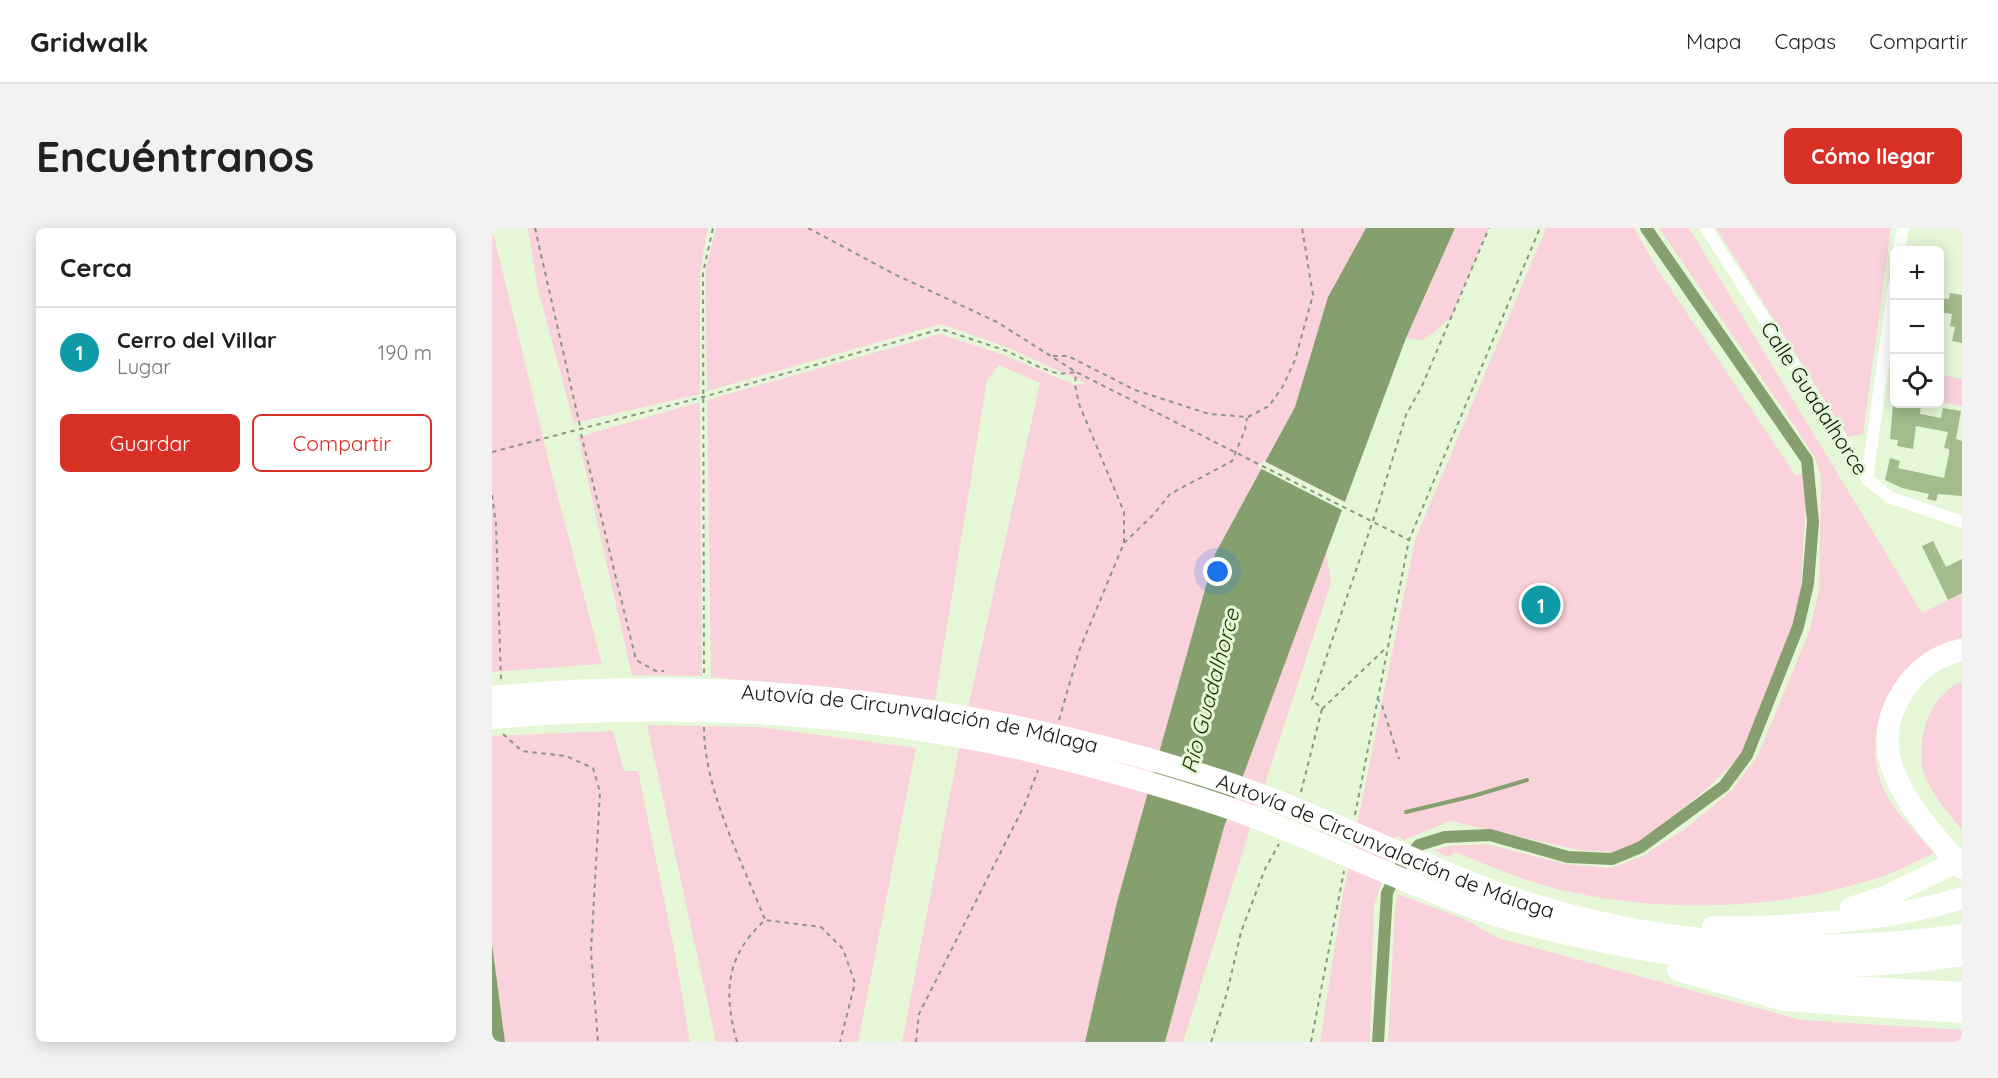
<!DOCTYPE html>
<html lang="es">
<head>
<meta charset="utf-8">
<style>
  :root { --surface:#fff; --page:#f2f2f2; --text:#202124; --muted:#757577; --line:#e0e0e0; --accent:#d93025 }
  body { margin:0; font-family:Quicksand,sans-serif; background:var(--page); color:var(--text) }
  .controls { position:absolute; right:18px; top:18px; display:grid; overflow:hidden; border-radius:9px; box-shadow:0 3px 15px #0003 }
  .controls button { width:54px; height:54px; display:grid; place-items:center; padding:0; border:0; border-bottom:2px solid var(--line); background:var(--surface); color:var(--text); font:30px sans-serif }
  .you { position:absolute; left:726px; top:344px; width:21px; height:21px; margin:-15px; border:4px solid #fff; border-radius:50%; background:#1a73e8; box-shadow:0 0 0 9px #1a73e833 }
  .badge { display:grid; place-items:center; width:39px; height:39px; border-radius:50%; background:var(--accent); color:#fff; font-size:20px; font-weight:700 }
  .pin { position:absolute; translate:-50% -50%; border:3px solid #fff; box-shadow:0 2px 6px #0006 }
  .list { margin:0; padding:0; list-style:none }
  h2 { display:flex; justify-content:space-between; align-items:center; height:78px; margin:0; padding:0 24px; font-size:26px }
  h2 small { font-size:20px; font-weight:400; color:var(--muted) }
  .list li { display:grid; grid-template-columns:39px 1fr auto; gap:18px; align-items:center; box-sizing:border-box; height:90px; padding:0 24px; border-top:2px solid var(--line) }
  .list b { display:block; font-size:22px; white-space:nowrap }
  .list p { margin:0; font-size:20px; white-space:nowrap; color:var(--muted) }
  .list em { font-size:20px; font-style:normal; color:var(--muted) }
  .actions { display:flex; gap:12px; padding:18px 24px }
  .actions a { flex:1; padding:14px 0; border:2px solid var(--accent); border-radius:9px; text-align:center; font-size:21px; color:var(--accent) }
  .actions .main { background:var(--accent); color:#fff }
  .icon { flex:none; width:33px; height:33px; fill:none; stroke:currentColor; stroke-width:2; stroke-linecap:round; stroke-linejoin:round }
  .map { position:relative; flex:none; width:1470px; height:814px; overflow:hidden; border-radius:9px }
  header { display:flex; align-items:center; gap:36px; box-sizing:border-box; height:84px; padding:0 30px; background:var(--surface); border-bottom:2px solid var(--line) }
  header strong { font-size:28px }
  nav { display:flex; gap:33px; margin-inline-start:auto; font-size:21px }
  .intro { display:flex; align-items:center; justify-content:space-between; box-sizing:border-box; height:144px; padding:0 36px }
  h1 { margin:0; font-size:42px }
  .button { padding:15px 27px; border-radius:9px; background:var(--accent); color:#fff; font-size:21px; font-weight:700 }
  main { display:flex; gap:36px; padding:0 36px }
  aside { flex:1; background:var(--surface); border-radius:9px; box-shadow:0 3px 15px #0003 }
  .map>svg:first-child { display:block }
</style>
</head>
<body>
<header>
<strong>Gridwalk</strong>
<nav><a>Mapa</a><a>Capas</a><a>Compartir</a></nav>
</header>
<div class="intro"><h1>Encuéntranos</h1><a class="button">Cómo llegar</a></div>
<main>
<aside>
<h2>Cerca<small></small></h2>
<ul class="list">
<li><span class="badge" style="background:#0f9aa8">1</span><div><b>Cerro del Villar</b><p>Lugar</p></div><em>190 m</em></li>
</ul>
<div class="actions"><a class="main">Guardar</a><a>Compartir</a></div>
</aside>
<div class="map">
<svg width="1470" height="814" viewBox="0 0 1470 814">
  <rect width="100%" height="100%" fill="#e6f7d8"/>
  <!-- green -->
  <path fill="#fad2db" d="M 0,0 L 60,246 L 110,436 L 0,444 Z
    M 36,0 L 216,0 L 208,44 L 208,166 L 82,195 L 45,58 Z
    M 224,0 L 874,0 L 836,69 L 803,179 L 723,326 L 625,674 L 593,814 L 410,814 L 466,525 L 548,155 L 507,137 L 495,152 L 443,472 L 219,449 L 215,172 L 448,106 L 512,127 L 583,157 L 593,155 L 517,120 L 449,96 L 215,163 L 213,45 Z
    M 963,0 L 997,0 L 959,90 L 932,112 L 914,110 Z
    M 1054,0 L 1142,0 L 1166,42 L 1304,248 L 1313,244 L 1314,276 L 1308,374 L 1300,403 L 1251,525 L 1216,560 L 1158,606 L 1134,622 L 1121,624 L 1086,622 L 958,593 L 912,612 L 904,607 L 882,678 L 878,814 L 828,814 L 851,666 L 923,312 Z
    M 1167,0 L 1197,0 L 1430,385 L 1470,365 L 1470,410 C 1402,422 1362,507 1395,568 C 1406,588 1427,607 1442,625 C 1425,633 1407,643 1388,649 C 1286,683 1170,686 1065,661 C 1030,652 997,638 963,624 L 956,629 L 941,622 L 957,618 L 994,616 L 1074,636 L 1119,640 L 1151,628 L 1194,600 L 1240,562 L 1266,527 L 1317,404 L 1327,363 L 1329,248 L 1323,230 L 1304,200 Z
    M 1224,0 L 1399,0 L 1371,206 L 1356,209 Z
    M 1450,147 L 1470,151 L 1470,178 L 1448,174 Z
    M 208,174 L 210,448 L 140,447 L 86,209 Z
    M 834,321 L 839,355 L 757,604 L 691,814 L 673,814 L 732,599 Z
    M 1470,454 L 1470,602 C 1456,585 1442,569 1433,549 C 1421,519 1437,464 1470,454 Z
    M 155,497 L 268,499 L 424,520 L 366,814 L 224,814 Z
    M 121,503 L 132,543 L 146,543 L 182,720 L 198,814 L 13,814 L 0,716 L 0,508 Z
    M 906,666 L 972,691 L 1006,710 L 1309,792 L 1470,802 L 1470,814 L 896,814 L 903,678 Z"/>
  <!-- water -->
  <path fill="#869f6f" d="M 874,0 L 963,0 L 914,110 L 732,599 L 673,814 L 593,814 L 625,674 L 723,326 L 803,179 L 836,69 Z
    M 0,716 L 13,814 L 0,814 Z"/>
  <!-- pier -->
  <path fill="#e6f7d8" d="M 770,232 L 855,275 L 852,283 L 766,239 Z"/>
  <g fill="none" stroke-linecap="round" stroke-linejoin="round">
    <!-- stream -->
    <path stroke="#869f6f" stroke-width="4" d="M 914,584 L 981,568 L 1035,552"/>
    <!-- canal -->
    <path stroke="#869f6f" stroke-width="12" d="M 886,814 L 895,665 L 907,640 L 927,617 L 953,609 L 998,607 L 1076,629 L 1120,631 L 1149,619 L 1232,558 L 1255,527 L 1306,399 L 1316,356 L 1321,294 L 1315,232 L 1154,0"/>
  </g>
  <!-- building -->
  <path fill="#a2bc8b" d="M 1458,65 L 1470,67 L 1470,115 L 1460,113 L 1463,99 L 1458,98 L 1460,86 L 1448,84 L 1448,70 L 1457,71 Z
    M 1401,176 L 1429,176 L 1428,186 L 1449,190 L 1451,180 L 1469,183 L 1464,211 L 1470,213 L 1470,268 L 1446,266 L 1444,273 L 1435,271 L 1437,266 L 1410,260 L 1393,252 L 1398,230 L 1408,233 L 1406,240 L 1452,250 L 1457,226 L 1457,221 L 1452,220 L 1456,204 L 1424,198 L 1421,221 L 1405,218 L 1406,212 L 1398,211 Z
    M 1441,313 L 1454,339 L 1470,331 L 1470,365 L 1456,372 L 1430,318 Z"/>
  <g fill="none" stroke-linecap="round" stroke-linejoin="round">
    <!-- path -->
    <path stroke="#8b9680" stroke-width="2" stroke-dasharray="4.5 4.5" stroke-linecap="butt" d="M 43,0 L 88,198
      M 316,0 L 402,46 L 505,94 L 584,144 L 917,312
      M 561,128 L 576,128 L 643,162 L 717,186 L 756,189 L 777,178 L 791,158 L 803,132 L 821,67 L 810,0
      M 89,206 L 144,432 L 164,443 L 172,443
      M 0,224 L 211,169 L 449,101 L 515,123 L 547,139 L 567,146 L 584,144
      M 0,267 L 4,297 L 9,452
      M 632,315 L 662,286 L 678,266 L 740,233 L 753,202 L 755,190
      M 212,445 L 211,45 L 221,0
      M 885,470 L 890,477 L 907,531
      M 830,481 L 895,419
      M 567,492 L 587,423 L 632,315 L 632,284 L 587,176 L 583,157 L 584,144
      M 212,499 C 212,562 250,633 273,692
      M 11,506 L 30,523 L 74,528 L 101,540 L 108,564 L 99,724 L 106,814
      M 809,564 L 830,481 L 820,471 L 887,275 L 914,187 L 930,158 L 997,0
      M 863,587 L 917,312 L 1048,0
      M 245,814 C 231,764 234,728 273,692 L 329,699 L 351,721 L 363,755 L 348,814
      M 424,814 L 427,786 L 533,576 L 546,542
      M 719,814 L 735,765 L 749,704 L 773,641 L 787,616
      M 819,814 L 852,643"/>
    <!-- street -->
    <path stroke="#fff" stroke-width="12" d="M 1214,0 L 1375,251 L 1397,269 L 1470,294
      M 1407,22 L 1411,0
      M 1375,251 L 1402,57"/>
    <!-- highway -->
    <g stroke="#fff" stroke-width="22">
      <path d="M 1470,422 C 1447,427 1427,440 1414,459 C 1364,529 1427,588 1470,640"/>
      <path id="s1" d="M 0,469 C 238,445 483,476 711,547 C 805,576 893,621 985,657 C 1134,716 1313,730 1470,707"/>
      <path d="M 0,490 C 210,471 427,487 630,547 C 676,560 723,574 767,591 C 838,619 906,651 977,678 C 1015,692 1055,702 1094,710 C 1217,737 1344,748 1470,727"/>
      <path d="M 1359,680 L 1395,668 L 1470,631"/>
      <path d="M 1221,699 C 1296,700 1399,693 1470,670"/>
      <path d="M 1186,742 L 1292,772 L 1470,784"/>
      <path d="M 1241,748 L 1300,756 L 1470,765"/>
    </g>
  </g>
  <g text-anchor="middle" dominant-baseline="central" stroke-width="6" stroke-linejoin="round" paint-order="stroke">
    <!-- street labels -->
    <g font-size="21" fill="#12170d" stroke="#e6f7d8">
      <text transform="translate(1323 170) rotate(57)">Calle Guadalhorce</text>
      <text stroke="none"><textPath href="#s1" startOffset="430">Autovía de Circunvalación de Málaga</textPath></text>
      <text stroke="none"><textPath href="#s1" startOffset="916">Autovía de Circunvalación de Málaga</textPath></text>
    </g>
    <!-- water labels -->
    <g font-size="22" font-style="italic" fill="#1f3600" stroke="#e6f7d8">
      <text transform="translate(718 463) rotate(-75)">Río Guadalhorce</text>
    </g>
  </g>
</svg>
<div class="controls">
<button>+</button>
<button>−</button>
<button><svg class="icon" aria-label="locate" viewBox="0 0 24 24"><circle cx="12" cy="12" r="6"/><path d="M12 2v4M12 18v4M2 12h4M18 12h4"/></svg></button>
</div>
<div class="you"></div>
<div class="pin badge" style="left:1049px;top:377px;background:#0f9aa8">1</div>
</div>
</main>
</body>
</html>
